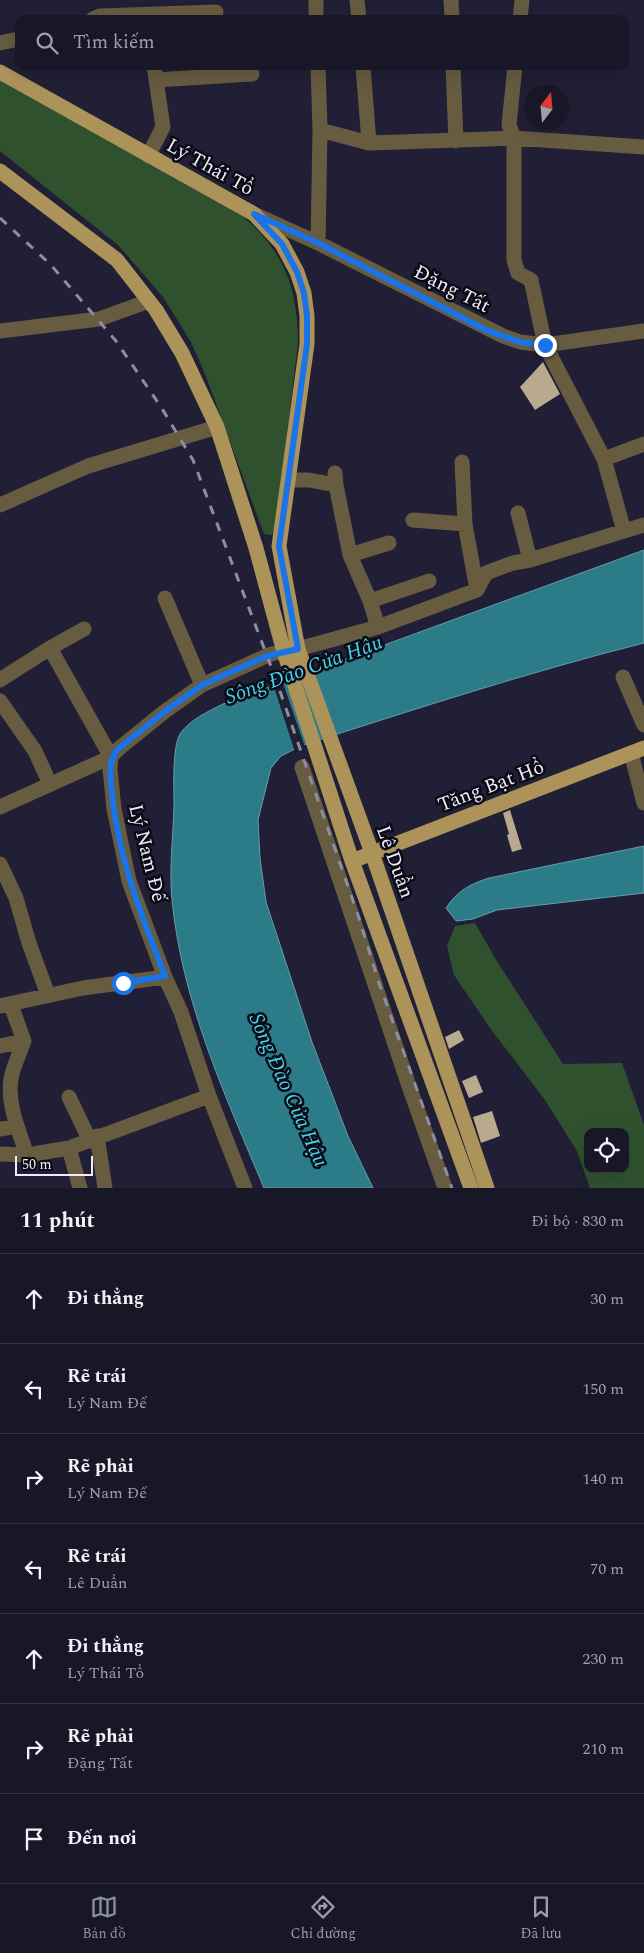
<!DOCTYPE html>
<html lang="vi">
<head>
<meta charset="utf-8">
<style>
  :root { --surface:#181728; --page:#252434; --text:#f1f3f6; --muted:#9f9fa8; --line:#363645; --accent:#8c9099 }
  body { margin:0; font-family:Spectral,serif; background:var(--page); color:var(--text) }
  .controls { position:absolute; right:15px; bottom:15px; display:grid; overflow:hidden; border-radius:10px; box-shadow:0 5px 20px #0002 }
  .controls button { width:45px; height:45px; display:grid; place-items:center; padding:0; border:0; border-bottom:1px solid var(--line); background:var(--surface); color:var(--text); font:25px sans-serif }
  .compass { position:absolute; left:524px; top:85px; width:45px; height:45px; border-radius:50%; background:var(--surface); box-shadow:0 5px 20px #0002; rotate:16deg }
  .scale { position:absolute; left:15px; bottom:12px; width:78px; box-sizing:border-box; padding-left:5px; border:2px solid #ececfb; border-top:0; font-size:14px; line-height:18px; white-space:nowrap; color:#ececfb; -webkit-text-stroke:4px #0b0a14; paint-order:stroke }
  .stop { position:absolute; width:15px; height:15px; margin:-11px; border:4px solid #1a73e8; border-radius:50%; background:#fff }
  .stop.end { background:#1a73e8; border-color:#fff; box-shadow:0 1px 5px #0008 }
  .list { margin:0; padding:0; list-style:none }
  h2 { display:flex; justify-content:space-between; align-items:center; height:65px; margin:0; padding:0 20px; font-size:21px }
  h2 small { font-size:16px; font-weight:400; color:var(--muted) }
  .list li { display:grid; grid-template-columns:32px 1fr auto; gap:15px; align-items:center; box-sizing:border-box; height:90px; padding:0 20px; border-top:1px solid var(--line) }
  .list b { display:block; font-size:19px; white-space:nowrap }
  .list p { margin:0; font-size:16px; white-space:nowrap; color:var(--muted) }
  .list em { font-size:16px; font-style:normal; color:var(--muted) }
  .icon { flex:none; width:28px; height:28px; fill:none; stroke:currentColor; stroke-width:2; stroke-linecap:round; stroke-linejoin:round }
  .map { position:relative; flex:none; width:644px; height:1188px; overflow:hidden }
  .search { position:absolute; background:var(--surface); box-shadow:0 5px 20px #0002; left:15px; right:15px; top:15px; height:55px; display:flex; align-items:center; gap:12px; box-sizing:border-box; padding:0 18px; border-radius:10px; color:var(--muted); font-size:19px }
  .sheet { height:695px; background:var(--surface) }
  nav { display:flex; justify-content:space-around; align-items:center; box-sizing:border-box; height:70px; border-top:1px solid var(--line); background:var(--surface); font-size:14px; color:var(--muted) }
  nav a { display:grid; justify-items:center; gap:2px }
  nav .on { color:var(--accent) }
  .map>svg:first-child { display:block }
</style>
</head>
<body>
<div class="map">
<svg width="644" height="1188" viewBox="0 0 644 1188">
  <rect width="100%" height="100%" fill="#201f35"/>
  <!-- green -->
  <path fill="#30512e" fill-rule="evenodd" d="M 0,78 L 242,216 C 284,251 298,288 298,343 L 275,531 L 271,535 L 264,534 L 205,374 L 191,342 L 163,297 L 118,245 L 0,151 Z
    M 475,923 L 495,958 L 563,1064 L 622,1063 L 644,1125 L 644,1188 L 590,1188 L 577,1151 L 545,1100 L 490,1028 L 454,975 L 447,946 L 455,926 ZM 588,1132 L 625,1132 L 625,1169 L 588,1169 Z"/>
  <!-- water -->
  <path fill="#2c7b88" stroke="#669daa" d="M 644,550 L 644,643 C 529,672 416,709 303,745 L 281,756 L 271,768 L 258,820 L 260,858 L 266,902 L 312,1042 L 348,1136 L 373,1188 L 264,1188 C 225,1095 182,1002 172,900 C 169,870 173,837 174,806 C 174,789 172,748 180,734 C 189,720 209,711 223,704 Z
    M 644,846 L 644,893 L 497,910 L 473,919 L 456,921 L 446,908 C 457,891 470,884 489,878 Z"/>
  <!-- pier -->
  <path fill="#201f35" d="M 282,680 L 305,747 L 295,752 L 273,684 Z"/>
  <!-- building -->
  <path fill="#b9a98e" d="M 543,362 L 560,394 L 535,410 L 520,387 Z
    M 510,810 L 522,849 L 512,852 L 507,835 L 509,834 L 503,813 Z
    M 459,1030 L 464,1040 L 449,1049 L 445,1037 Z
    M 476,1075 L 483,1092 L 469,1098 L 462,1081 Z
    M 492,1111 L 500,1136 L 481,1143 L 473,1117 Z"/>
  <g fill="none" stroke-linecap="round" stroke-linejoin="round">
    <!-- minor -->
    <path stroke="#675b40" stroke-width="15" d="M 316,0 L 316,19
      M 357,0 L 359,19
      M 451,0 L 452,19
      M 93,19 L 100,16 L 216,12
      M 520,19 L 522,0
      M 0,43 L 19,39
      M 318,66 L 320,130 L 318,243
      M 363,66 L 369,143
      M 453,66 L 456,141
      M 515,66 L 509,125 L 514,138 L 514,260 L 518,273 L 531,280 L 545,345 L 604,459 L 624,531
      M 156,80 L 252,74
      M 320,130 L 369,143 L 514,138 L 644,147
      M 148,156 L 163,127 L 154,66
      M 254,214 L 318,243 L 503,336 L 520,342 L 545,345 L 644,331
      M 0,331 L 99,319 L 149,301
      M 604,459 L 644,444
      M 462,462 L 465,524 L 477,590
      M 335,473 L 336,485 L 350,555 L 370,601 L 378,627
      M 289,480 L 309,480 L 336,485
      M 0,505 L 88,466 L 217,427
      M 518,513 L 530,560
      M 413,520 L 465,524
      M 350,555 L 389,543
      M 165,598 L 202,685
      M 370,601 L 429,581
      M 623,677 L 644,725
      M 0,680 L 50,648 L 84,629
      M 0,701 L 35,751 L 50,784
      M 631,753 L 644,803
      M 302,767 L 409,1086 L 445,1188
      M 0,807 L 111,757 L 50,648
      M 0,864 L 16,898 L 29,943 L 48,995
      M 11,1005 L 24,1041 C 20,1052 15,1063 12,1074 C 5,1100 19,1131 27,1155
      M 0,1006 L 83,988 L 165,977
      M 0,1046 L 24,1041
      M 69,1097 L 90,1141
      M 0,1129 L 17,1126
      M 97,1136 L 105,1188
      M 69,1148 L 80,1188
      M 0,1154 L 27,1155 L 69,1148 L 209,1096
      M 245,1188 L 209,1096 L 181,1012 L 165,977 L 129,881 L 114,809 L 110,769 L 111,757 L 117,750 L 164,712 L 202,685 L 271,654 L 298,649 L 378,627 L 477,590 L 486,573 L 513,563 L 530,560 L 644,525"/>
    <!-- major -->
    <path stroke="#ac9359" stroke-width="15" d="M 0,72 L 254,214 L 282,244 L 297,272 L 304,293 L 307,316 L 307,344 L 279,546 L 298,649 L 372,853 L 487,1188
      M 0,171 L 117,260 L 156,310 L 182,353 L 217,427 L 256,548 L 284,652 L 352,861 L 471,1188
      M 352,861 L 644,748"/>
    <!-- rail -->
    <path stroke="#8f8ea1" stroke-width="3" stroke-dasharray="9 9" stroke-linecap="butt" d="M 0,218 L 51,265 L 116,341 L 161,407 L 193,460 L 275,677 L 359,918 L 379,983 L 452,1188"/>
  </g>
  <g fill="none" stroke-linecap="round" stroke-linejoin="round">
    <!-- route -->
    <path stroke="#1a73e8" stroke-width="6" d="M 123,983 L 165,976 C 141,914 119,861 112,794 C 111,778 107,763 117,750 L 164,712 L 202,685 L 267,656 L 298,649 L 279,546 L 307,344 L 307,316 L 304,293 L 297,272 L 282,244 L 254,214 L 318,243 L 486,330 L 520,342 L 545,345"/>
  </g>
  <g text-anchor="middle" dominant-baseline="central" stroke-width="5" stroke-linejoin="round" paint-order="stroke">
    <!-- street labels -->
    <g font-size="20" fill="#ececfb" stroke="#0b0a14">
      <text transform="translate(210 167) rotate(29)">Lý Thái Tổ</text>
      <text transform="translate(452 289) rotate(27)">Đặng Tất</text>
      <text transform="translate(491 786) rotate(-21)">Tăng Bạt Hổ</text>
      <text transform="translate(147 853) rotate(76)">Lý Nam Đế</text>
      <text transform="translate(395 862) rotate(70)">Lê Duẩn</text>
    </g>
    <!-- water labels -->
    <g font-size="21" font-style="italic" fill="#3fd7ef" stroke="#0b0a14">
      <text transform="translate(304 670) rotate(-20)">Sông Đào Cửa Hậu</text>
      <text transform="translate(288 1090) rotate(66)">Sông Đào Cửa Hậu</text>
    </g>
  </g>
</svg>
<div class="controls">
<button><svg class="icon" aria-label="locate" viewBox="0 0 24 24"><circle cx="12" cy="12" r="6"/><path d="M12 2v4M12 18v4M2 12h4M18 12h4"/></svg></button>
</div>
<svg class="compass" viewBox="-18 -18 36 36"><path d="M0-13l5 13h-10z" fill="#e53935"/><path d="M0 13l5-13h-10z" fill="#9f9fa8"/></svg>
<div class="scale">50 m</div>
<div class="stop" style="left:123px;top:983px"></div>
<div class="stop end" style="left:545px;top:345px"></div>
<div class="search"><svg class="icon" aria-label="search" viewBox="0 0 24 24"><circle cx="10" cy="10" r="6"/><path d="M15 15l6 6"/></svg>Tìm kiếm</div>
</div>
<section class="sheet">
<h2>11 phút<small>Đi bộ · 830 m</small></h2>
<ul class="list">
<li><svg class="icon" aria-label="ahead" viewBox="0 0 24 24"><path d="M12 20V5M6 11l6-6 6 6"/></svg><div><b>Đi thẳng</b></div><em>30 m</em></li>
<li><svg class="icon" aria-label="left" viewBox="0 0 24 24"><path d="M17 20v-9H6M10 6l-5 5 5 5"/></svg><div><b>Rẽ trái</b><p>Lý Nam Đế</p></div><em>150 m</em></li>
<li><svg class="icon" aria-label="right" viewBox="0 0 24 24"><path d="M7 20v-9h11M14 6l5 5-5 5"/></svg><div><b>Rẽ phải</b><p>Lý Nam Đế</p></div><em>140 m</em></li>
<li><svg class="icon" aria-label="left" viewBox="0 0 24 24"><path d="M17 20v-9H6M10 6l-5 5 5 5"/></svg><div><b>Rẽ trái</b><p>Lê Duẩn</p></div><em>70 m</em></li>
<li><svg class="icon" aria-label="ahead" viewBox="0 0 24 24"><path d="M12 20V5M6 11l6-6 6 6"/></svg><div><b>Đi thẳng</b><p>Lý Thái Tổ</p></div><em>230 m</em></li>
<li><svg class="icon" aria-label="right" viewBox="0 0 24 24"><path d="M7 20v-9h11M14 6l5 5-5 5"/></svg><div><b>Rẽ phải</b><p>Đặng Tất</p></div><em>210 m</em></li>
<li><svg class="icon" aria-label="arrive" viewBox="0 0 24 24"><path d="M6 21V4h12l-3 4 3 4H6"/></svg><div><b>Đến nơi</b></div></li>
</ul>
</section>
<nav>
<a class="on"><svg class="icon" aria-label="map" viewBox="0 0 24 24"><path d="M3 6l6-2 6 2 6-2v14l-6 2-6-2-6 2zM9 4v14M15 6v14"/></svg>Bản đồ</a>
<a><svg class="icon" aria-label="directions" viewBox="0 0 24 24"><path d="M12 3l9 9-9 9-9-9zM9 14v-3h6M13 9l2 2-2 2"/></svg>Chỉ đường</a>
<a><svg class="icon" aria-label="saved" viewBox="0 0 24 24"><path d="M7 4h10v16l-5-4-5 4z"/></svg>Đã lưu</a>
</nav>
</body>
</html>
